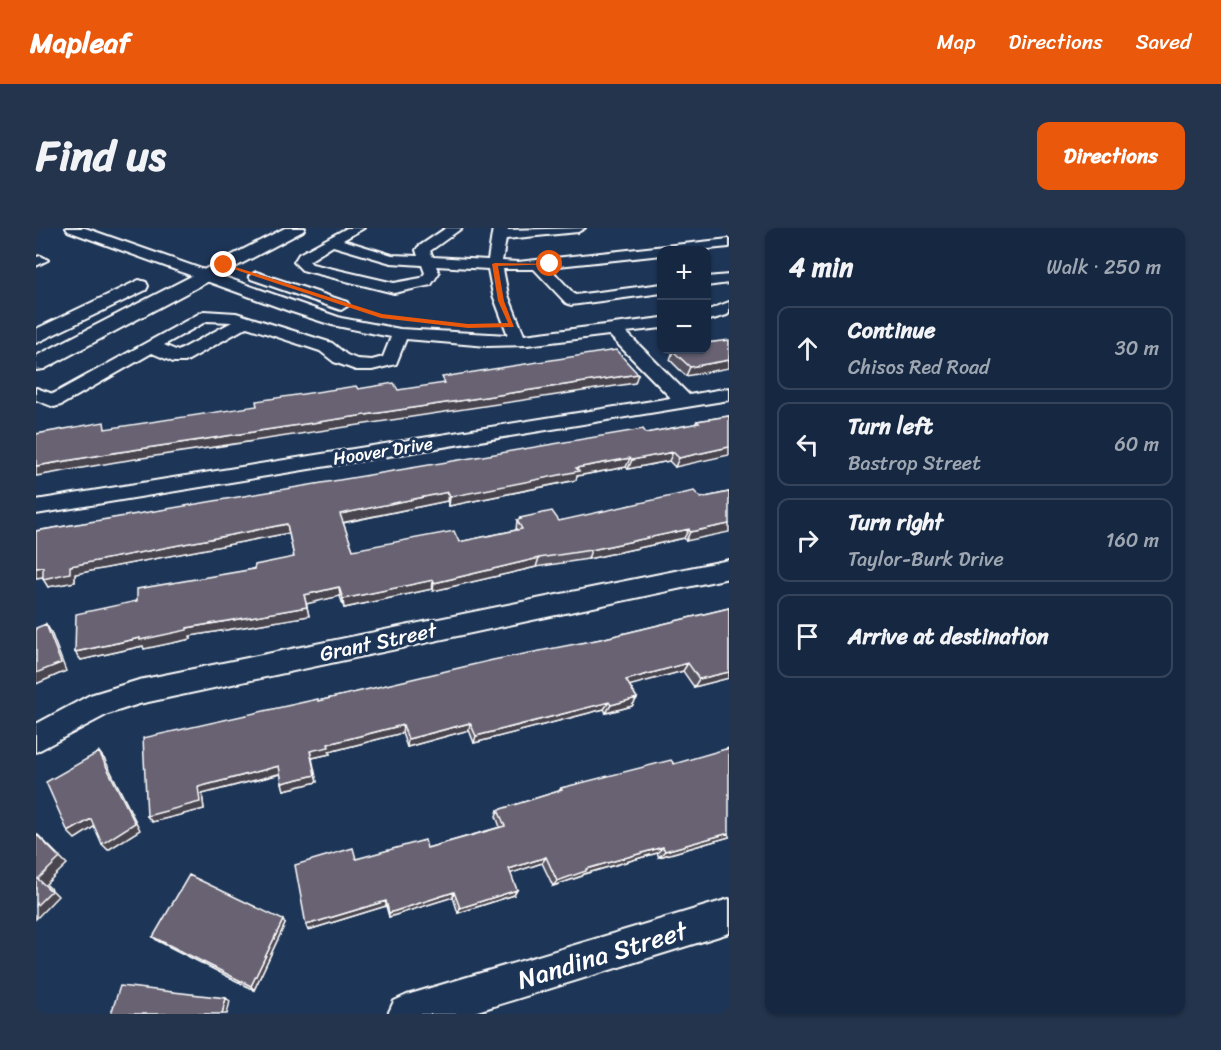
<!DOCTYPE html>
<html lang="en">
<head>
<meta charset="utf-8">
<style>
  :root { --surface:#162841; --page:#23344c; --text:#f1f3f6; --muted:#9ea6b1; --line:#35445a; --accent:#ea580c }
  body { margin:0; font-family:Sriracha,sans-serif; background:var(--page); color:var(--text) }
  .controls { position:absolute; right:18px; top:18px; display:grid; overflow:hidden; border-radius:12px; box-shadow:0 2px 4px #0004 }
  .controls button { width:54px; height:54px; display:grid; place-items:center; padding:0; border:0; border-bottom:2px solid var(--line); background:var(--surface); color:var(--text); font:30px sans-serif }
  .stop { position:absolute; width:18px; height:18px; margin:-14px; border:4px solid #ea580c; border-radius:50%; background:#fff }
  .stop.end { background:#ea580c; border-color:#fff; box-shadow:0 2px 6px #0008 }
  .list { margin:0; padding:0; list-style:none }
  h2 { display:flex; justify-content:space-between; align-items:center; height:78px; margin:0; padding:0 24px; font-size:26px }
  h2 small { font-size:20px; font-weight:400; color:var(--muted) }
  .list li { display:grid; grid-template-columns:39px 1fr auto; gap:18px; align-items:center; box-sizing:border-box; height:84px; margin:0 12px 12px; padding:0 12px; border:2px solid var(--line); border-radius:12px }
  .list b { display:block; font-size:22px; white-space:nowrap }
  .list p { margin:0; font-size:20px; white-space:nowrap; color:var(--muted) }
  .list em { font-size:20px; font-style:normal; color:var(--muted) }
  .icon { flex:none; width:33px; height:33px; fill:none; stroke:currentColor; stroke-width:2; stroke-linecap:round; stroke-linejoin:round }
  .map { position:relative; flex:none; width:693px; height:786px; overflow:hidden; border-radius:12px }
  header { display:flex; align-items:center; gap:36px; box-sizing:border-box; height:84px; padding:0 30px; background:var(--accent); color:#fff }
  header strong { font-size:28px }
  nav { display:flex; gap:33px; margin-inline-start:auto; font-size:21px }
  .intro { display:flex; align-items:center; justify-content:space-between; box-sizing:border-box; height:144px; padding:0 36px }
  h1 { margin:0; font-size:42px }
  .button { padding:15px 27px; border-radius:12px; background:var(--accent); color:#fff; font-size:21px; font-weight:700 }
  main { display:flex; gap:36px; padding:0 36px }
  aside { flex:1; background:var(--surface); border-radius:12px; box-shadow:0 2px 4px #0004 }
  .map>svg:first-child { display:block }
</style>
</head>
<body>
<header>
<strong>Mapleaf</strong>
<nav><a>Map</a><a>Directions</a><a>Saved</a></nav>
</header>
<div class="intro"><h1>Find us</h1><a class="button">Directions</a></div>
<main>
<div class="map">
<svg width="693" height="786" viewBox="0 0 693 786">
  <rect width="100%" height="100%" fill="#1d3557"/>
  <filter id="ink" filterUnits="userSpaceOnUse"><feTurbulence type="fractalNoise" baseFrequency=".0167" numOctaves="2"/><feDisplacementMap in="SourceGraphic" scale="12" xChannelSelector="R" yChannelSelector="G"/><feConvolveMatrix kernelMatrix="1 2 1 2 8 2 1 2 1" color-interpolation-filters="sRGB"/></filter>
  <g filter="url(#ink)">
    <g fill="none" stroke-linecap="round" stroke-linejoin="round">
      <!-- minor casing -->
      <g stroke="#fff" stroke-width="4">
        <path id="minor" d="M 30,0 L 49,0 L 305,90 L 364,101 L 472,107 L 457,67 L 452,41 L 400,38 L 403,45 L 395,57 L 358,65 L 266,42 L 258,34 L 263,26 L 311,0 L 328,0 L 307,12 L 356,27 L 382,28 L 380,22 L 382,19 L 410,0 L 426,0 L 394,23 L 397,29 L 452,32 L 457,0 L 471,0 L 471,2 L 549,0 L 542,4 L 470,11 L 466,33 L 482,34 L 693,11 L 693,19 L 662,22 L 626,22 L 626,27 L 513,39 L 539,67 L 626,56 L 626,65 L 535,77 L 530,75 L 498,41 L 467,41 L 472,67 L 488,107 L 626,90 L 626,100 L 590,104 L 653,167 L 693,160 L 693,172 L 0,286 L 0,272 L 635,170 L 573,107 L 491,117 L 451,118 L 370,111 L 360,136 L 336,142 L 320,142 L 298,134 L 284,123 L 211,99 L 149,134 L 137,134 L 116,125 L 25,177 L 18,179 L 0,172 L 0,160 L 17,166 L 168,83 L 200,85 L 296,115 L 311,127 L 321,131 L 336,132 L 347,129 L 355,109 L 296,97 L 253,83 L 32,3 ZM 297,18 L 355,35 L 386,37 L 389,45 L 385,50 L 358,55 L 276,36 L 273,33 ZM 171,93 L 196,94 L 142,123 L 128,117 Z
          M 5,28 L 12,32 L 0,38 L 0,29 Z
          M 220,44 L 311,74 L 313,77 L 305,82 L 299,80 L 215,51 L 213,48 Z
          M 693,47 L 693,55 L 670,58 L 670,49 Z
          M 693,74 L 693,85 L 691,87 L 670,93 L 670,83 Z
          M 693,332 L 693,350 L 103,476 L 72,486 L 0,524 L 0,496 L 54,467 L 103,452 Z
          M 693,671 L 693,705 L 432,786 L 352,786 L 358,773 L 371,767 Z"/>
      </g>
      <!-- major casing -->
      <g stroke="#fff" stroke-width="4">
        <path id="major" d="M 249,0 L 269,0 L 267,3 L 8,141 L 0,142 L 0,128 Z
          M 103,52 L 110,54 L 112,58 L 110,62 L 0,115 L 0,101 Z"/>
      </g>
      <!-- minor -->
      <use href="#minor" fill="#1d3557" fill-rule="evenodd"/>
      <!-- major -->
      <use href="#major" fill="#1d3557" fill-rule="evenodd"/>
    </g>
    <!-- wall -->
    <path fill="#595463" stroke="#fff" stroke-width="1.5" d="M 670,122 L 650,148 L 634,132 L 637,123 Z
      M 693,188 L 639,239 L 633,233 L 592,241 L 590,239 L 541,248 L 540,252 L 497,261 L 413,278 L 411,273 L 307,295 L 317,322 L 423,314 L 480,302 L 481,292 L 484,292 L 484,290 L 523,293 L 665,270 L 693,264 L 650,313 L 648,310 L 552,331 L 500,339 L 397,363 L 396,361 L 308,380 L 304,368 L 270,375 L 273,388 L 154,408 L 155,411 L 108,421 L 107,418 L 45,432 L 39,424 L 101,373 L 258,329 L 253,305 L 39,346 L 39,354 L 12,359 L 7,349 L 0,350 L 0,303 L 610,205 L 659,196 L 661,193 Z
      M 693,380 L 693,450 L 658,459 L 647,443 L 593,457 L 601,470 L 596,478 L 570,485 L 568,481 L 438,515 L 433,502 L 371,519 L 366,505 L 293,524 L 294,526 L 276,530 L 281,554 L 248,562 L 245,546 L 166,566 L 168,581 L 116,594 L 111,588 L 282,473 L 565,411 Z
      M 638,536 L 693,609 L 623,629 L 621,625 L 548,646 L 546,648 L 517,658 L 506,635 L 474,645 L 481,662 L 478,667 L 422,685 L 417,669 L 353,689 L 350,678 L 272,702 L 270,697 L 320,631 L 391,620 L 464,599 L 460,588 L 462,582 L 523,563 L 525,560 Z
      M 249,696 L 218,762 L 122,713 L 117,709 Z"/>
    <!-- shaded-wall -->
    <path fill="#484550" stroke="#fff" stroke-width="1.5" d="M 693,132 L 693,140 L 650,148 L 654,139 Z
      M 602,146 L 599,155 L 80,234 L 0,248 L 0,238 L 77,225 Z
      M 693,219 L 693,227 L 639,239 L 643,230 Z
      M 637,224 L 633,233 L 592,241 L 596,232 Z
      M 594,230 L 590,239 L 541,248 L 540,252 L 413,278 L 414,269 L 540,240 Z
      M 412,264 L 411,273 L 305,295 L 304,286 Z
      M 251,296 L 253,305 L 39,346 L 39,354 L 12,359 L 7,351 L 34,338 Z
      M 693,296 L 693,304 L 650,313 L 654,304 Z
      M 653,301 L 648,310 L 552,331 L 555,322 Z
      M 503,330 L 500,339 L 397,363 L 398,355 Z
      M 7,339 L 13,348 L 0,350 L 0,340 Z
      M 397,352 L 396,361 L 308,380 L 307,371 Z
      M 303,359 L 304,368 L 270,376 L 268,367 Z
      M 271,379 L 273,388 L 154,408 L 155,411 L 108,421 L 107,418 L 45,432 L 39,424 L 151,400 Z
      M 10,396 L 15,404 L 30,443 L 0,456 L 0,445 Z
      M 652,435 L 647,443 L 585,460 L 590,452 Z
      M 693,444 L 693,450 L 658,459 L 663,451 Z
      M 601,470 L 596,478 L 570,485 L 575,477 Z
      M 573,474 L 568,481 L 438,515 L 440,508 Z
      M 434,495 L 433,502 L 371,519 L 372,511 Z
      M 367,497 L 366,505 L 293,524 L 294,526 L 276,530 L 274,523 L 292,516 Z
      M 63,524 L 69,532 L 104,602 L 72,622 L 66,616 Z
      M 243,538 L 246,545 L 166,566 L 168,581 L 116,594 L 111,588 L 162,559 Z
      M 279,547 L 281,554 L 248,562 L 246,555 Z
      M 55,591 L 61,597 L 39,611 L 32,604 Z
      M 0,605 L 31,636 L 10,656 L 22,668 L 0,691 L 0,678 L 2,651 Z
      M 693,605 L 693,609 L 623,629 L 629,623 Z
      M 627,619 L 621,625 L 548,646 L 546,648 L 517,658 L 521,653 L 550,641 Z
      M 510,629 L 506,635 L 470,647 L 473,641 Z
      M 481,662 L 478,667 L 422,685 L 424,680 Z
      M 418,664 L 417,669 L 353,689 L 353,685 Z
      M 350,673 L 350,678 L 272,702 L 270,697 Z
      M 247,692 L 249,696 L 218,762 L 215,758 Z
      M 190,770 L 194,773 L 191,786 L 186,786 Z"/>
    <!-- building -->
    <path fill="#676273" stroke="#fff" stroke-width="1.5" d="M 693,112 L 693,132 L 654,139 L 637,123 L 649,122 L 670,122 L 671,118 L 670,115 Z
      M 580,122 L 602,146 L 77,225 L 0,238 L 0,206 L 68,194 L 69,201 L 221,178 L 220,173 L 320,158 L 322,161 L 358,155 L 362,162 L 409,155 L 406,149 Z
      M 693,188 L 693,219 L 643,230 L 637,224 L 596,232 L 594,230 L 540,240 L 543,243 L 499,252 L 414,269 L 412,264 L 304,286 L 317,322 L 418,303 L 423,314 L 486,301 L 481,292 L 485,291 L 484,290 L 516,283 L 523,293 L 658,263 L 665,270 L 693,264 L 693,296 L 654,304 L 653,301 L 555,322 L 503,330 L 398,355 L 397,352 L 307,371 L 303,359 L 268,367 L 271,379 L 151,400 L 151,402 L 104,412 L 104,410 L 39,424 L 40,386 L 101,373 L 101,361 L 218,341 L 219,337 L 258,329 L 251,296 L 34,338 L 34,345 L 7,351 L 7,339 L 0,340 L 0,303 L 607,201 L 610,205 L 663,195 L 661,193 Z
      M 693,380 L 693,444 L 663,451 L 652,435 L 590,452 L 601,470 L 575,477 L 573,474 L 440,508 L 434,495 L 372,511 L 367,497 L 292,516 L 293,519 L 274,523 L 279,547 L 246,555 L 243,538 L 162,559 L 164,574 L 111,588 L 107,510 L 282,471 L 282,473 L 457,432 L 565,411 Z
      M 10,396 L 25,435 L 0,445 L 0,400 Z
      M 693,520 L 693,605 L 629,623 L 627,619 L 550,641 L 550,643 L 521,653 L 510,629 L 473,641 L 481,662 L 424,680 L 418,664 L 353,685 L 350,673 L 270,697 L 259,637 L 317,620 L 320,631 L 389,612 L 391,620 L 469,598 L 462,582 L 526,562 L 525,560 L 635,532 L 638,536 Z
      M 63,524 L 99,595 L 66,616 L 55,591 L 32,604 L 10,554 Z
      M 0,606 L 24,630 L 2,651 L 15,663 L 0,678 Z
      M 153,647 L 247,692 L 215,758 L 117,709 Z
      M 84,758 L 190,770 L 186,786 L 75,786 Z"/>
  </g>
  <!-- route -->
  <path fill="#ea580c" d="M 459,35 L 517,36 L 462,38 L 468,73 L 478,99 L 432,100 L 345,90 L 185,37 L 190,36 L 346,86 L 432,96 L 472,95 L 462,73 L 456,36 Z"/>
  <g text-anchor="middle" dominant-baseline="central" stroke-width="6" stroke-linejoin="round" paint-order="stroke">
    <!-- far-street labels -->
    <g font-size="18" fill="#fff" stroke="#1d3557">
      <text transform="translate(347 223) rotate(-9)">Hoover Drive</text>
    </g>
    <!-- street labels -->
    <g font-size="21" fill="#fff" stroke="#1d3557">
      <text transform="translate(342 414) rotate(-12)">Grant Street</text>
    </g>
    <!-- near-street labels -->
    <g font-size="26" fill="#fff" stroke="#1d3557">
      <text transform="translate(566 727) rotate(-17)">Nandina Street</text>
    </g>
  </g>
</svg>
<div class="controls">
<button>+</button>
<button>−</button>
</div>
<div class="stop" style="left:514px;top:36px"></div>
<div class="stop end" style="left:188px;top:37px"></div>
</div>
<aside>
<h2>4 min<small>Walk · 250 m</small></h2>
<ul class="list">
<li><svg class="icon" aria-label="ahead" viewBox="0 0 24 24"><path d="M12 20V5M6 11l6-6 6 6"/></svg><div><b>Continue</b><p>Chisos Red Road</p></div><em>30 m</em></li>
<li><svg class="icon" aria-label="left" viewBox="0 0 24 24"><path d="M17 20v-9H6M10 6l-5 5 5 5"/></svg><div><b>Turn left</b><p>Bastrop Street</p></div><em>60 m</em></li>
<li><svg class="icon" aria-label="right" viewBox="0 0 24 24"><path d="M7 20v-9h11M14 6l5 5-5 5"/></svg><div><b>Turn right</b><p>Taylor-Burk Drive</p></div><em>160 m</em></li>
<li><svg class="icon" aria-label="arrive" viewBox="0 0 24 24"><path d="M6 21V4h12l-3 4 3 4H6"/></svg><div><b>Arrive at destination</b></div></li>
</ul>
</aside>
</main>
</body>
</html>
